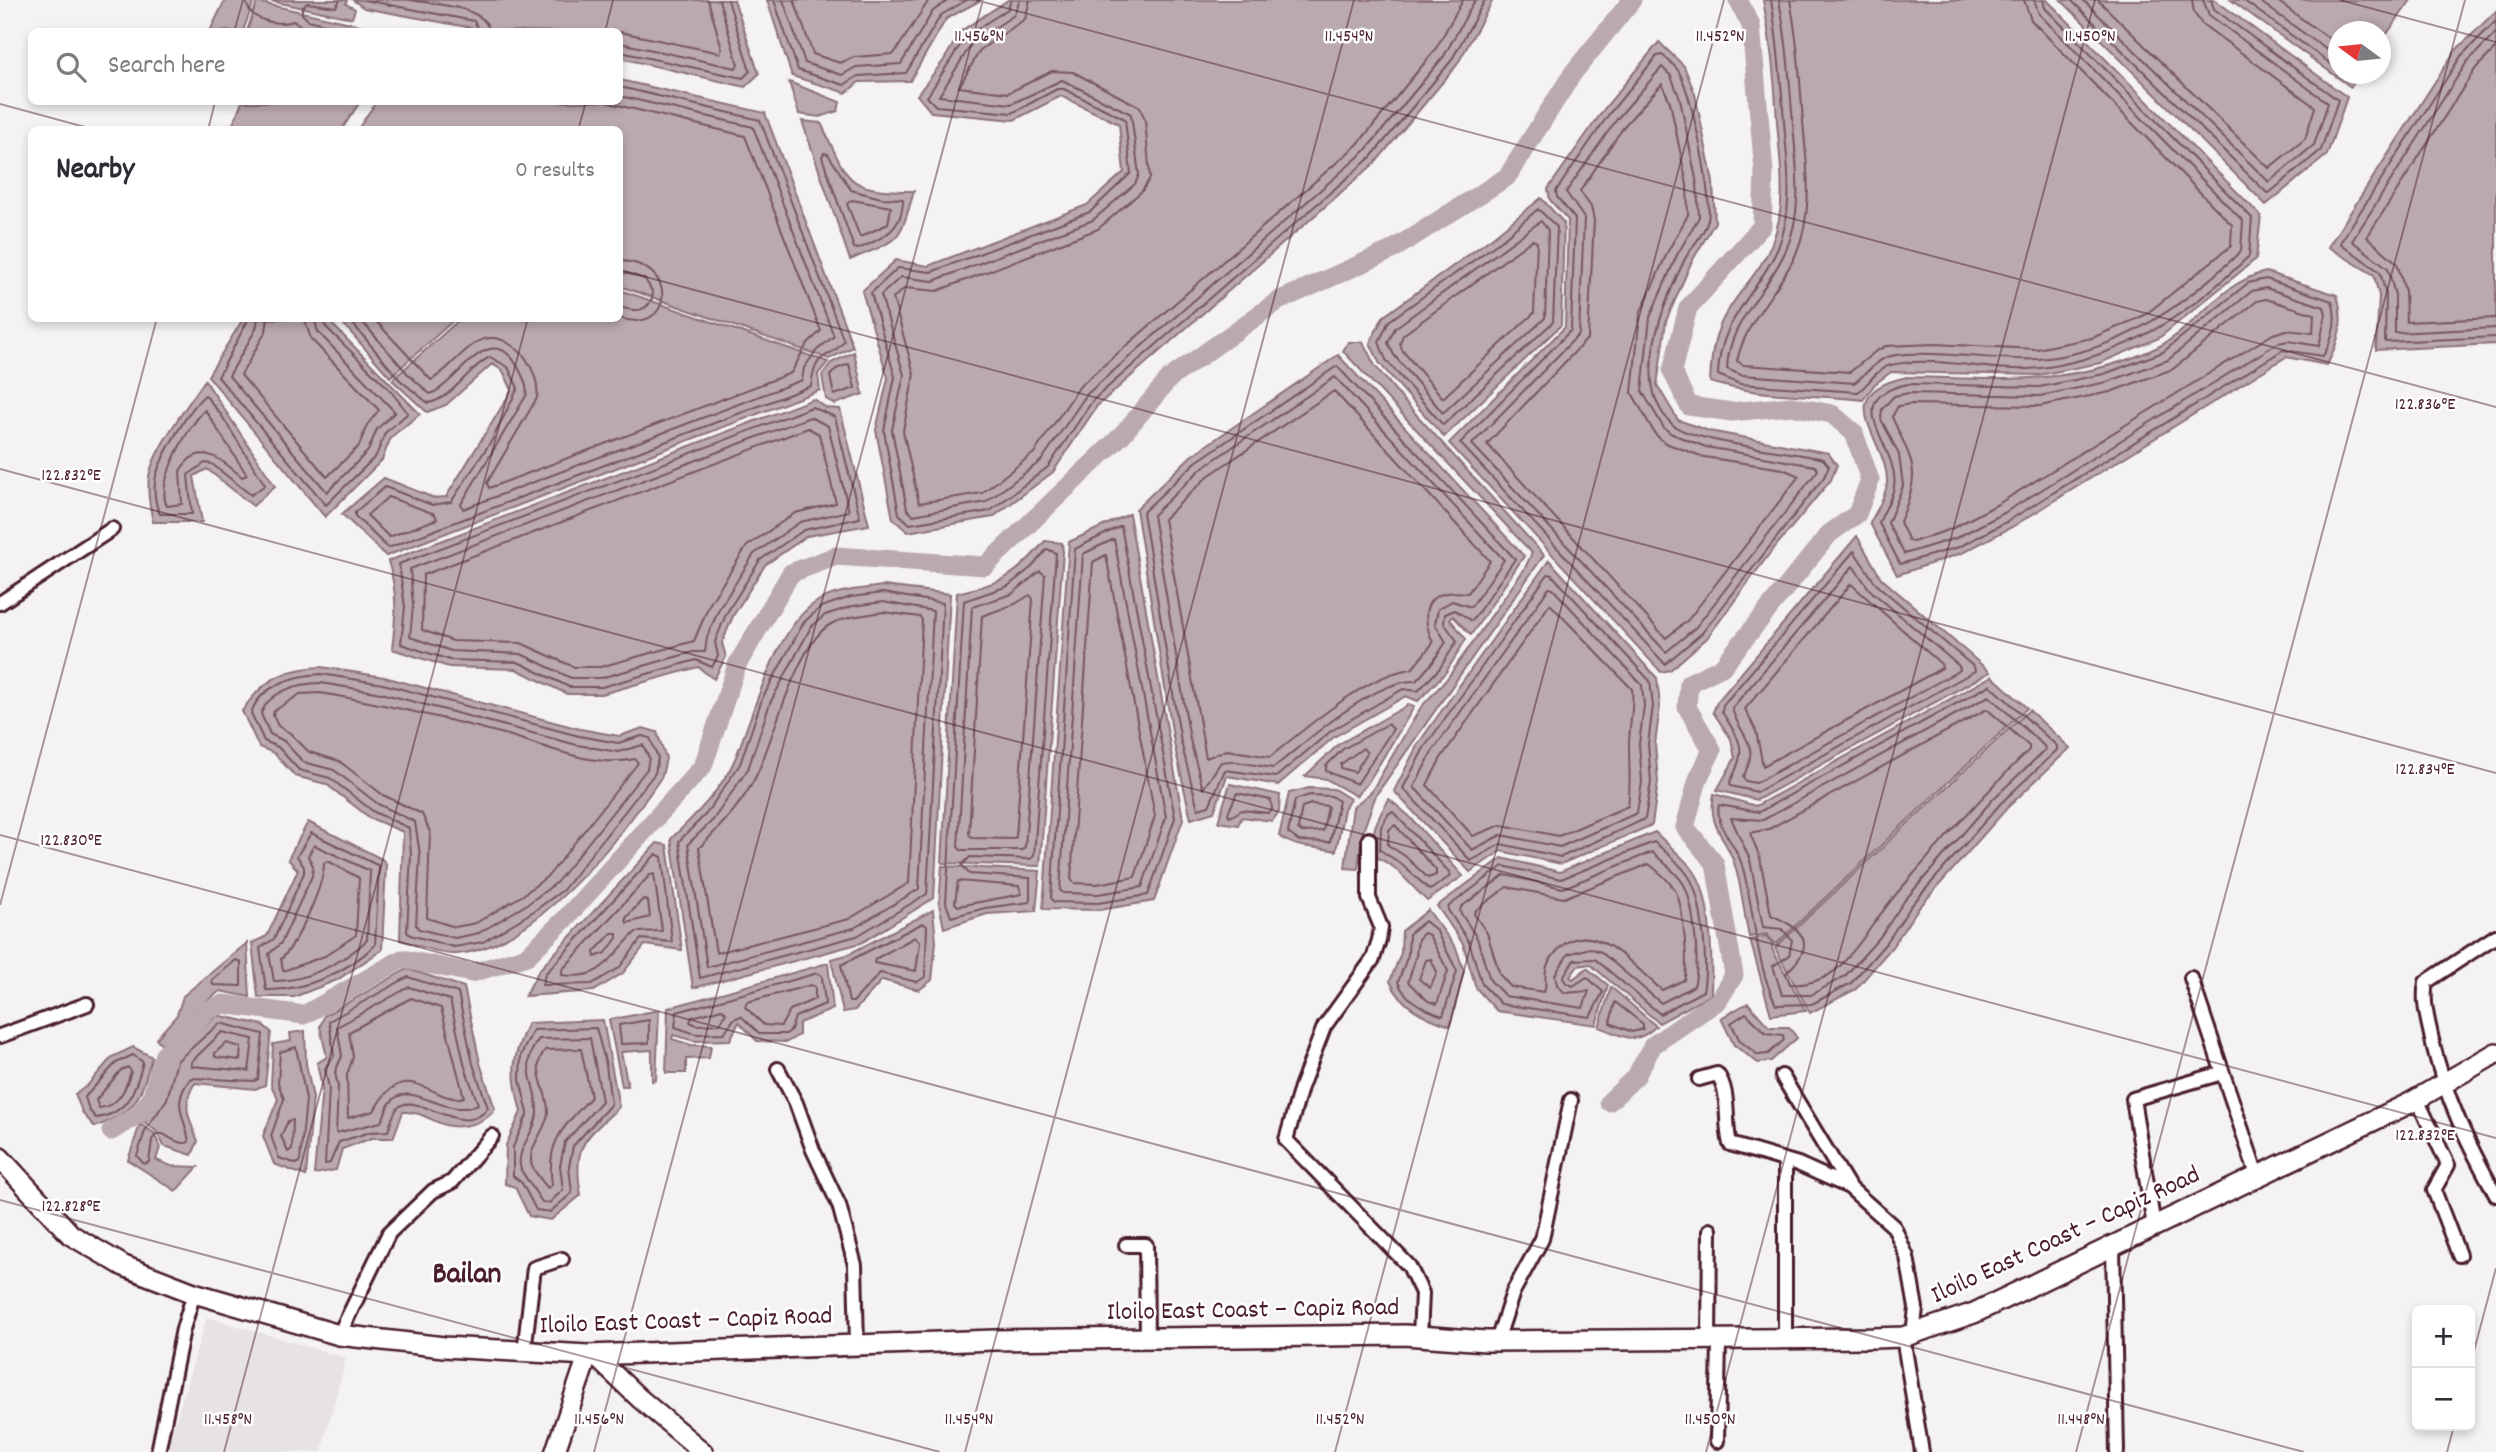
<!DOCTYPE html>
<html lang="en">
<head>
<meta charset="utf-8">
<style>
  :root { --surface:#fff; --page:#f7f7f7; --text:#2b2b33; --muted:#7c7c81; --line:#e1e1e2 }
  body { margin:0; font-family:Dekko,sans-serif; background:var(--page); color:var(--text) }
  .controls { position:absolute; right:21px; bottom:21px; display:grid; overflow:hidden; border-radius:10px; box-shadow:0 4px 10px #0003 }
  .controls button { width:63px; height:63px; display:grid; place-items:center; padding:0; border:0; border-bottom:2px solid var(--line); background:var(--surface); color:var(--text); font:35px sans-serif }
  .compass { position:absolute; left:2328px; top:21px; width:63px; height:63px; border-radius:50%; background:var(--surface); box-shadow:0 4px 10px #0003; rotate:285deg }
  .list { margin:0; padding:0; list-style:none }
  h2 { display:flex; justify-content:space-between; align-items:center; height:91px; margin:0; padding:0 28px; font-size:30px }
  h2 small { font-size:23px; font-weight:400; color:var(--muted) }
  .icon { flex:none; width:38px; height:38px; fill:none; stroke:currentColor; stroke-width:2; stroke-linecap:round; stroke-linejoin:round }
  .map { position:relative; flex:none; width:2496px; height:1452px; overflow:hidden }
  .search { position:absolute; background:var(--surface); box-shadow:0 4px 10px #0003; left:28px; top:28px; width:595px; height:77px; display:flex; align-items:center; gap:18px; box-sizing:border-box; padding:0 24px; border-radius:10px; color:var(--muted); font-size:26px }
  .panel { position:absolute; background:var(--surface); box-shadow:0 4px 10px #0003; left:28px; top:126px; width:595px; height:196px; border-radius:10px }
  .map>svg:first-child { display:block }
</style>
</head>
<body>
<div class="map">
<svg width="2496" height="1452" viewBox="0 0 2496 1452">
  <rect width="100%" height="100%" fill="#f4f2f2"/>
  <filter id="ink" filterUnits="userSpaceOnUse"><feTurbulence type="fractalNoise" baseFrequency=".0143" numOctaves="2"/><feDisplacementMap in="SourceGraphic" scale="14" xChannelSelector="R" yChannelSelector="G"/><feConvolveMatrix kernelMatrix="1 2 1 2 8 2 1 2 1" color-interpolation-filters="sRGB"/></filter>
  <g filter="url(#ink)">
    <!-- built -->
    <path fill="#e7e2e3" d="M 207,1317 L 346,1358 L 321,1452 L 166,1452 Z"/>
    <!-- water -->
    <path fill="#baa9ae" stroke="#8d727a" stroke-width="2" d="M 225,0 L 254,1 L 243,31 L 210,31 Z
      M 266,0 L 347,0 L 346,4 L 355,9 L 352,18 Z
      M 353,0 L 734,0 L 759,74 L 745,87 L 620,58 L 620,32 L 489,31 L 364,8 Z
      M 767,0 L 981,0 L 946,19 L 910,81 L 859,82 L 846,93 L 792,76 Z
      M 1008,0 L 1493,0 L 1457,65 L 1376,162 L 1097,406 L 1053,472 L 993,517 L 908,532 L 893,519 L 876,430 L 888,378 L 862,291 L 896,260 L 928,266 L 1087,205 L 1124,172 L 1119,124 L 1061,96 L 1014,120 L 931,112 L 917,95 L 944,60 L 961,31 Z
      M 1763,0 L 2047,0 L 2261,216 L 2256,259 L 2159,338 L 2100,363 L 2039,375 L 1891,372 L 1875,384 L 1863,400 C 1812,394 1758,397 1710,382 C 1711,361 1713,338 1723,319 C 1737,292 1761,272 1772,243 C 1788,203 1780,164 1777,122 C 1775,80 1771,41 1763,0 Z
      M 2061,0 L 2215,0 L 2347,97 L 2327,155 L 2266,205 Z
      M 2231,0 L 2411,0 L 2381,42 L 2380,32 L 2338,32 L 2338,74 L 2360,74 L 2351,87 Z
      M 257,2 L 386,31 L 247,31 Z
      M 2496,11 L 2496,344 L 2376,350 L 2379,296 L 2374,275 L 2328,247 L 2455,51 Z
      M 1659,42 L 1684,66 L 1695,94 L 1713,182 L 1715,222 L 1691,263 L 1666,321 L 1657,385 L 1678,420 L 1709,431 L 1828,453 L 1837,465 L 1831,480 L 1770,553 L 1707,638 L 1670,670 L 1661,672 L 1449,443 L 1565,327 L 1568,220 L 1550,200 L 1548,189 L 1604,109 Z
      M 620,80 L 765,113 L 853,347 L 829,359 L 620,286 L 620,130 L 358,129 L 376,102 L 620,102 Z
      M 789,82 L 840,102 L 838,111 L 820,117 L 799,114 Z
      M 242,102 L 360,102 L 342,129 L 231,129 Z
      M 802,121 L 821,123 C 849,182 844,191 914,191 C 899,244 901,238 850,260 Z
      M 1541,198 L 1564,223 L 1561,325 L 1444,437 L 1380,364 L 1370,343 L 1383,317 L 1493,237 Z
      M 2266,272 L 2337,295 C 2345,321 2339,341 2327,365 L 2286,357 L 2012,527 L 1962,553 L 1897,575 L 1870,523 C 1876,512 1886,496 1887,483 C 1889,441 1826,394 1907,377 C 1996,379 2075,387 2158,347 C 2197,327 2220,282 2266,272 Z
      M 620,290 L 828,362 L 818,374 L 820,390 L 386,556 L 342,514 L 384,478 L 434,498 L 446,497 L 512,390 L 503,371 L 492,364 L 446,405 L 427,412 L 392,380 L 460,319 L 620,318 Z
      M 243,319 L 327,319 L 420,414 L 391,437 L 382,460 L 325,517 L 208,376 Z
      M 339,319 L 455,319 L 390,377 Z
      M 1348,342 L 1363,342 L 1375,366 L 1403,400 L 1544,555 L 1376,795 L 1362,834 L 1358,869 L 1345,868 L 1353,807 L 1371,792 L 1421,707 L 1446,680 L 1525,568 L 1532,553 L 1343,351 Z
      M 854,352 L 863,394 L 835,404 L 826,399 L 822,375 L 831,363 Z
      M 1338,355 L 1524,556 L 1471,635 L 1453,616 L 1450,619 L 1466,639 L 1446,672 L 1418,701 L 1406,696 L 1334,737 L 1278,785 L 1227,776 L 1214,812 L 1191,819 L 1174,743 L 1136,509 L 1191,456 Z
      M 205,380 L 275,486 L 253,506 L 207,469 L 194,476 L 202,522 L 153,522 C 150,507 147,493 149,477 C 152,452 190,402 205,380 Z
      M 813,399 L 827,408 L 840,409 L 869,525 L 807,536 L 765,565 L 733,616 L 722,643 L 726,657 L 714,679 L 698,667 L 602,694 L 567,694 L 516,669 L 449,667 L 392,649 C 396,617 398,592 388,561 Z
      M 1129,514 L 1183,819 L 1154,901 L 1099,910 L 1043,909 L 1069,542 Z
      M 1857,536 L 1881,578 L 1990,672 L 1757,800 L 1717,790 L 1735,758 L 1731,739 L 1713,712 L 1717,702 Z
      M 1045,541 L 1062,543 L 1063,552 L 1040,866 L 942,863 L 957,593 C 1004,581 1013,579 1045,541 Z
      M 1549,560 L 1657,678 L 1660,706 L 1655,744 L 1658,782 L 1652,825 L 1561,864 L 1501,851 L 1470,872 L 1394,791 L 1418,744 Z
      M 883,586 L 950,594 L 934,898 L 861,943 L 693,988 L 671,839 C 694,816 722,790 735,759 C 753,716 775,629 815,603 C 834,590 861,589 883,586 Z
      M 321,667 L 384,677 L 580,729 L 619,736 L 643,728 L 657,732 L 666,758 L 662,776 C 620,838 536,947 457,954 C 440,955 417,944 400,940 L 403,832 L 370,818 L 326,784 L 295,776 L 274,753 L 259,747 L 242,711 C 264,679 283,669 321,667 Z
      M 1992,676 L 2027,708 L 1776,944 L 1766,934 L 1749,937 C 1744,914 1742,888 1735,866 C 1727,837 1707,828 1714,794 L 1756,806 Z
      M 1408,705 L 1414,707 L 1367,784 L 1356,796 L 1326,779 L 1305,776 L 1339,744 Z
      M 2029,710 L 2070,748 L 2007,808 L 1917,910 L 1892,947 L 1856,989 L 1810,1013 L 1775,948 Z
      M 1230,784 L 1280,795 L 1279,812 L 1272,821 L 1242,817 L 1238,825 L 1218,822 Z
      M 1309,788 L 1334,789 L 1350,799 L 1344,809 L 1336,851 C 1312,845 1301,851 1279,836 L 1289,793 Z
      M 1389,799 L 1409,816 L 1463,876 L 1427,901 L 1395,868 L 1374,855 C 1369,833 1378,818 1389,799 Z
      M 308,822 L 382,859 L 386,864 L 382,950 L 337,980 L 294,997 L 258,997 L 252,943 L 267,936 L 298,870 L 288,859 Z
      M 1655,832 C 1668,845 1683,857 1694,871 C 1713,897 1712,963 1711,995 L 1659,1023 L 1590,964 L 1578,966 L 1570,977 L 1573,979 L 1587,968 L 1608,985 L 1596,1025 L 1497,1011 L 1476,988 L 1463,944 L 1437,906 L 1502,858 L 1560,872 Z
      M 657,843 L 667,845 L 682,950 L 645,945 L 623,973 L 594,991 L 525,996 L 539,970 Z
      M 942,866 L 1040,871 L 1036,911 L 987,914 L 944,928 L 939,904 Z
      M 933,910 L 936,942 L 932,980 L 919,990 L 882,980 L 855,1010 L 843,1012 L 831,959 L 847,955 Z
      M 1428,910 L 1456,948 L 1464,971 L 1450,1026 C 1424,1017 1401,1007 1390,981 L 1401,953 L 1402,931 Z
      M 1766,936 L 1773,944 L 1772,949 L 1806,1011 L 1771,1015 L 1750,940 Z
      M 247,943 L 250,997 L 220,991 L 198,1008 L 163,1045 L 156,1039 L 177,1015 L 183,996 Z
      M 828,963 L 833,1009 L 799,1023 L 799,1035 L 787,1042 L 757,1041 L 739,1022 L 730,1040 L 695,1041 L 673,1035 L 672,1039 L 691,1045 L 711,1046 L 709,1058 L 686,1059 L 686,1073 L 666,1073 L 668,1008 Z
      M 407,969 L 464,987 L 480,1063 L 495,1109 C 485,1124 462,1129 445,1125 C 429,1120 421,1111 403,1112 L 393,1138 L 372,1138 L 342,1149 L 336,1170 L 314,1174 L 322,1088 L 317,1063 L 327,1057 L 320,1027 L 324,1016 Z
      M 1611,987 L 1656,1026 C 1635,1047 1624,1036 1599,1027 Z
      M 1748,1003 L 1769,1027 L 1789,1027 L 1797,1038 L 1771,1061 L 1758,1063 L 1734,1045 L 1721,1018 Z
      M 659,1010 L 656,1080 L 652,1081 L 652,1050 L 621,1052 L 628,1086 L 622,1086 L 609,1020 Z
      M 217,1015 L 263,1025 L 271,1032 L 265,1085 L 255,1089 L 195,1083 C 181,1104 189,1120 198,1141 L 192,1155 L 164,1146 L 156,1131 L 144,1122 L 160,1096 L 171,1057 Z
      M 603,1020 L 619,1107 C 584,1140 572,1145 581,1195 L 551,1220 L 529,1216 L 515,1187 L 505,1184 L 506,1145 L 521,1112 C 511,1074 511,1059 528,1023 Z
      M 305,1031 L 306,1064 L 313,1098 L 306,1176 L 274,1164 L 263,1136 L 278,1099 L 271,1085 L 273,1044 L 291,1041 L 290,1033 Z
      M 133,1047 L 152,1057 C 140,1098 138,1111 95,1127 L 83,1114 L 75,1094 L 87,1086 L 112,1057 Z
      M 140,1124 L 154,1133 L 160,1147 L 156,1160 L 171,1166 L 198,1167 L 176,1191 L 128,1160 Z"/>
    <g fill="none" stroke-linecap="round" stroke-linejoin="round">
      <!-- shore -->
      <path stroke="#77565f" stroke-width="2" d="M 246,0 C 248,21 276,26 294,21 L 304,28 L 320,32
        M 340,0 L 336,7 L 307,3 L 302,8 L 302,14 L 308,20 L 357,32
        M 364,0 L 474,21 L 480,32
        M 410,0 C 432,4 488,6 489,32
        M 774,0 L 798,70 L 844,85 L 858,76 L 906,73 L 941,15 L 967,0
        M 783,0 L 805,63 L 842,75 L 856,67 L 901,64 L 933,11 L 949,0
        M 794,0 L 813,54 L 840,63 L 854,57 L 894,54 L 929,0
        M 1011,0 L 1008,9 L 966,36 L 927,97 L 936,106 L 1012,113 L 1057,89 L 1064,89 L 1125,119 L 1131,173 L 1090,212 L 931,272 L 898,268 L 871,293 L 895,377 L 884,431 L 899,514 L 910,524 L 990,511 L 1048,467 L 1093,400 L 1371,157 L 1451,61 L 1485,0
        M 1020,0 L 1014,15 L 972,43 L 939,96 L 1011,104 L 1062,80 L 1131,114 L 1139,175 L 1135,184 L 1093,220 L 933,281 L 901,277 L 881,295 L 904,375 L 892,430 L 907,509 L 913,515 L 986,502 L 1041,461 L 1087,394 L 1365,151 L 1444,56 L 1475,0
        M 1030,0 L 1025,19 L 980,50 L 959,87 L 1008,93 L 1052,71 L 1073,72 L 1140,107 L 1145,120 L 1150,178 L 1142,191 L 1098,229 L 937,291 L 905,288 L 893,298 L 914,374 L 903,431 L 919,503 L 982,493 L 1034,453 L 1080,386 L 1358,144 L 1435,50 L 1463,0
        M 1771,0 C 1778,41 1781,80 1784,122 C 1787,164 1795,206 1778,248 C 1757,295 1719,319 1718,375 L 1740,384 L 1858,392 C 1868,385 1877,368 1891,365 C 1937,354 1993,374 2041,368 C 2127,356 2188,315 2249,256 L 2252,218 L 2045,8 L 2043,0
        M 1779,0 C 1788,44 1789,79 1793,123 C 1796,166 1804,209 1786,250 C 1768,292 1728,321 1727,369 L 1741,375 L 1854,383 C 1864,376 1872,365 1883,359 C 1905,346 2005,362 2037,359 C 2117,354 2185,305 2241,251 L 2243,221 L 2039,14 L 2034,0
        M 1790,0 C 1798,42 1800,80 1803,122 C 1807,167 1814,211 1796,254 C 1779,292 1746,319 1737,361 L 1743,365 L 1850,372 L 1876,351 L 1886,346 L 1934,344 L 2037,349 L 2092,338 L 2145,315 L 2231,246 L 2232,225 L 2031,20 L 2024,0
        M 2071,0 L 2268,194 L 2321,150 L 2338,100 L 2214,9 L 2211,0
        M 2083,0 L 2269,182 L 2314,145 L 2328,103 L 2209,15 L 2203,0
        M 2098,0 L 2269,168 L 2305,139 L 2315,107 L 2202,24 L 2194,13 L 2192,0
        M 2243,0 L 2338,69
        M 2258,0 L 2338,58
        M 2276,0 L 2338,45
        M 2496,21 L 2461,56 L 2340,243 L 2380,272 L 2386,295 L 2385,342 L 2496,337
        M 620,32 L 720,53 L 722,49 L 708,0
        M 2496,33 L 2467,62 L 2352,241 L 2388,268 L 2395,295 L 2395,333 L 2496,328
        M 620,43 L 736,68 L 738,64 L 719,0
        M 2496,48 L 2476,68 L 2367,237 L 2397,263 L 2405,291 L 2406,322 L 2496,318
        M 620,52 L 743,78 L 750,71 L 728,0
        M 1662,55 C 1667,59 1673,64 1677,69 C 1691,87 1713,198 1708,220 C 1705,234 1690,248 1684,261 C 1663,304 1629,386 1673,425 C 1695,443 1790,451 1823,459 L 1829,466 L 1824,477 L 1702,633 L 1665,664 L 1460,443 L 1571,330 L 1575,219 L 1557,197 L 1556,191 L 1609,114 L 1657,56 Z
        M 1662,67 L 1671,76 L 1680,99 L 1697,184 L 1699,217 L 1677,255 L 1650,317 L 1642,391 L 1664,428 L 1672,434 L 1706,447 L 1815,466 L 1818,470 L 1696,627 L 1666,652 L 1472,444 L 1579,334 L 1584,218 L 1566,192 L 1617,119 Z
        M 1662,84 L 1670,102 L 1687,185 L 1688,215 L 1668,251 L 1640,314 L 1632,393 L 1655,434 L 1665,443 L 1704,457 L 1783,469 L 1799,476 L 1688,620 L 1666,638 L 1487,444 L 1588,338 L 1594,220 L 1591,207 L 1580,191 L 1625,125 Z
        M 824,153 L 828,154 L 851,190 L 881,198 L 903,199 C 903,230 883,238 858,249 L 854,248 L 822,157 Z
        M 852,200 L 891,207 L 888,224 L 860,237 L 847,204 Z
        M 1538,209 L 1557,227 L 1553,322 L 1443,425 L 1386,360 L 1379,342 L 1389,321 L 1498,243 Z
        M 1541,221 L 1548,230 L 1545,318 L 1443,413 L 1394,355 L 1388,343 L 1395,328 Z
        M 1532,240 L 1537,242 L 1534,313 L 1443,398 L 1402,350 L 1400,343 L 1403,335 Z
        M 620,261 C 680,263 673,336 620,318
        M 620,271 L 645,279 L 653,293 C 650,313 635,312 620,307
        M 2266,279 L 2332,301 C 2338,319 2333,339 2323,356 L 2283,350 L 2008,521 L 1959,547 L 1900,564 L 1879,523 C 1883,512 1892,499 1894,487 C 1901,447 1835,399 1908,384 L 2040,387 L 2104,374 L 2163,352 L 2248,283 Z
        M 2266,288 L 2324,307 L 2326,314 L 2319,346 L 2288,341 L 2278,343 L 2004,513 L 1956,538 L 1904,554 L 1888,523 L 1903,486 L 1899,455 L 1881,419 L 1882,409 L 1894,396 L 1909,393 L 2040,396 L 2107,382 L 2168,360 L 2252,291 Z
        M 2266,299 L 2314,314 L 2313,333 L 2286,330 L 2273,334 L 1998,504 L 1951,529 L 1913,542 L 1909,541 L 1900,522 C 1922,470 1914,466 1892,417 L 1898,406 L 1910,404 L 2040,406 L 2110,392 L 2173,369 L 2257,301 Z
        M 249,318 L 218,377 L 326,505 L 376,456 L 385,433 L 408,413 L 389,389 L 325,326 L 323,318
        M 258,318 L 256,329 L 229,376 L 327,492 L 368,451 L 377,429 L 395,412 L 318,332 L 314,318
        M 268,318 L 266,331 L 241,375 L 327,477 L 359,446 L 367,425 L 379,410 L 311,339 L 304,318
        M 348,318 L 400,380 L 428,403 C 453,399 467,368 490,357 L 508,367 L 518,388 L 492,440 L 451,502 L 432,505 L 385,487 L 355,512 L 355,516 L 388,548 L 811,386 C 816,347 829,362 844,341 L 760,120 L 620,87
        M 359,318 L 408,374 L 430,394 C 457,386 491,312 520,371 C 524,380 528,386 526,396 L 461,504 L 463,509 L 802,380 L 804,368 L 816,351 L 834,336 L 753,127 L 620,96
        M 373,318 L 431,380 C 455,369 475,323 508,343 C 514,347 520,351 525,357 C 533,369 539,384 537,398 L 487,483 L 489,488 L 791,373 L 807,344 L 821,331 L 745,136 L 605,102
        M 849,364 L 855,388 L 834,395 L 830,376 L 836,369 Z
        M 1337,366 L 1515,559 L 1472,621 L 1455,610 L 1445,614 L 1444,623 L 1457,641 L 1440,668 L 1418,691 L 1403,689 L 1331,731 L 1276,777 L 1225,770 L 1209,806 L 1198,809 L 1181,742 L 1143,512 L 1196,462 Z
        M 1335,377 L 1504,560 L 1471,607 L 1452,601 L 1438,609 L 1435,624 L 1446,642 L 1433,662 L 1416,681 C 1374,679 1306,742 1273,768 L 1231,761 L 1221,762 L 1203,789 L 1190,740 L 1153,515 L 1202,468 Z
        M 1334,391 L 1490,561 L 1468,593 C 1427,588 1418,608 1433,643 L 1412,669 C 1368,673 1305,729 1270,757 L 1227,750 L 1206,758 L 1164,519 L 1208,476 Z
        M 205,395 L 222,416 L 265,485 L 251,495 L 212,464 L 205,463 L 188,475 L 192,514 L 160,514 C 155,505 153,488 156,476 C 161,457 190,407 205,395 Z
        M 812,407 L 835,417 L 860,518 L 804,530 L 760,560 L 726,614 L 715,642 L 718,656 L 712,667 L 696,660 L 602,687 L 569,687 L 518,662 L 450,660 L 401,644 L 405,607 L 399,564 Z
        M 205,410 L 247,475 L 242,477 C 223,461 199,438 180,471 L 182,504 L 167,506 C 155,483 188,426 205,410 Z
        M 810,417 L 828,426 L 849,511 L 800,522 L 754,554 L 719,609 L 707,637 L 705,652 L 693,652 L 601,678 L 571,678 L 521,654 L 451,651 L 410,637 L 413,606 L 410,569 Z
        M 808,428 L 819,434 L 836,503 L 795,513 L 747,546 L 710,603 L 694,641 L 600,667 L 574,667 L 521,643 L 453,641 L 422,630 L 423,575 Z
        M 388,497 L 435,514 L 437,519 L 389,537 L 367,515 Z
        M 1121,526 L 1175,818 L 1148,895 L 1098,903 L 1054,902 L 1051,898 L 1075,549 Z
        M 1114,539 L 1166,817 L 1142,887 L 1098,894 L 1063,893 L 1060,890 L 1083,554 Z
        M 1047,549 L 1056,553 L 1034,856 L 1030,859 L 970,857 L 962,865 L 969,874 L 1030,878 L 1030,902 L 985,908 L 951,917 L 946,903 L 964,601 L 1008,586 L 1032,567 Z
        M 1854,551 L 1876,584 L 1974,667 L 1975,671 L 1757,792 L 1731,786 L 1730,782 C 1748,749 1741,742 1722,712 L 1723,705 Z
        M 1106,555 L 1155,816 L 1135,877 L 1097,884 L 1074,883 L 1071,879 L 1093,562 Z
        M 1853,566 L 1870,590 L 1959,666 L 1960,670 L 1756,783 L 1745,781 L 1743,777 C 1762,741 1739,737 1732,708 Z
        M 1040,571 L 1045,575 L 1025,847 L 1022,850 L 961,850 L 958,847 L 972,607 L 1012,594 Z
        M 1548,574 L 1552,575 L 1650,681 L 1653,706 L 1648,744 L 1651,782 L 1645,819 L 1561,857 L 1501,844 L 1471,861 L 1403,788 L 1424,748 Z
        M 1851,584 L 1941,664 L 1942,668 L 1763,766 L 1756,731 L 1745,709 Z
        M 1549,588 L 1553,589 L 1642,685 L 1644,706 L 1639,744 L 1642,782 L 1637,813 L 1560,847 L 1501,835 L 1472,850 L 1414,787 L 1432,752 Z
        M 883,593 L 943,603 L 927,894 L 857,936 L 700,978 L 679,841 L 706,814 L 740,764 L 762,699 L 804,622 L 821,607 L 851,597 Z
        M 1030,595 L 1033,599 L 1016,837 L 1012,839 L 972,838 L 969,834 L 982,616 L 1015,604 Z
        M 883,602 L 933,611 L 919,889 L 854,928 L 707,967 L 688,844 L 713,820 L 748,769 L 770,703 L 811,627 L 825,615 L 853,606 Z
        M 1550,604 L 1632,689 C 1634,709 1629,726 1629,745 C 1629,766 1631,784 1628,806 L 1559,836 L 1501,825 L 1473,836 L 1427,785 L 1441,758 Z
        M 883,612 L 920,617 L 922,620 L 909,883 L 849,919 L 716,953 L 699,848 C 721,826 745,801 758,772 C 773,739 798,641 831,624 C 847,616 866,615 883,612 Z
        M 321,674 L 383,684 L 579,736 L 618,743 L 642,736 L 650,738 L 658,758 L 655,773 L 563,890 L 534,911 L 483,942 L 454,947 L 410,935 L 407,932 L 411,855 L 409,828 L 374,812 L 330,778 L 299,770 L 278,747 L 264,741 L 251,713 C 260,686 294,675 321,674 Z
        M 321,683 L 381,693 L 577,745 L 618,752 L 643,745 L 649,758 L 647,769 L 556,883 L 529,903 L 479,933 L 455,938 L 419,929 L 416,925 L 420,855 L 415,822 L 378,804 L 334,770 L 303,762 L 284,741 L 270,734 L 261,714 C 269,691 299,683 321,683 Z
        M 1990,685 L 2057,746 L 2057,750 L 2001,803 L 1911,906 L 1887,942 L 1851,983 L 1812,1004 L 1776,1005 C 1755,962 1755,911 1742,865 C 1737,845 1714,827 1719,805 L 1759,812 Z
        M 320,693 C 382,703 443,718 504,734 C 544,745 593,769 635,759 L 638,763 L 549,875 L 523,895 L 476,923 L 455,927 L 427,918 L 430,832 L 422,814 L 383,795 L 339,761 L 309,752 L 290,733 L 278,726 L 273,715 L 274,711 L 300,694 Z
        M 1989,696 L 2044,746 L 2045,750 L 1994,798 L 1905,900 L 1880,937 L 1845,976 L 1811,995 L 1782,995 L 1773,966 L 1789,956 L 1792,940 L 1782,929 L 1763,927 L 1750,860 L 1731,818 L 1763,820 Z
        M 1987,709 L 2029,746 L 2029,750 C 1983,795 1940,843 1898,892 C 1877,916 1862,944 1839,967 C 1827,979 1806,986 1790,984 L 1786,973 C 1818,944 1804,929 1771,915 L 1760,858 L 1750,833 L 1769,829 Z
        M 1388,724 L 1393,729 L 1357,784 L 1326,771 L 1326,766 L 1343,749 Z
        M 1363,748 L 1367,753 L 1355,772 L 1341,768 L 1341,764 Z
        M 1237,793 L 1271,800 L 1272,810 L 1268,813 L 1242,810 L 1230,817 L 1228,813 Z
        M 1310,795 L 1331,796 L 1339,801 L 1330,842 L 1299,841 L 1288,833 L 1295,800 Z
        M 1311,804 L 1328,806 L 1323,831 L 1302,832 L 1298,829 L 1302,807 Z
        M 1393,812 L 1450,873 L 1449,877 L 1430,890 L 1400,863 L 1380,850 L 1381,827 L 1389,813 Z
        M 1395,825 L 1436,870 L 1436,875 L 1428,878 L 1405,856 L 1388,845 L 1389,830 Z
        M 311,833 L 379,866 L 375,945 C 347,972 305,991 266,990 L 260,948 L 274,939 L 304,873 L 304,867 L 297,856 Z
        M 1654,842 C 1666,852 1681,864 1689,877 C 1703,898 1708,966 1703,991 L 1660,1014 L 1595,959 L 1574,960 L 1563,977 L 1566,983 L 1573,986 L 1587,977 L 1603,992 L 1590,1017 L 1501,1004 L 1482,984 L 1469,942 L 1448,910 L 1449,906 L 1503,866 L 1561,879 Z
        M 314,845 L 370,871 L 367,940 C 344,962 306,982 274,981 L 269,954 L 281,943 L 312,876 L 313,866 L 308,856 Z
        M 1652,852 C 1662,861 1676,872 1683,883 C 1694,901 1700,966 1694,986 L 1661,1003 L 1601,952 L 1590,948 L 1568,954 L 1555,975 L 1557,985 L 1565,993 L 1589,991 L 1583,1008 L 1505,996 L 1490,980 L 1477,938 L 1460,912 L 1461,907 L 1505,875 L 1563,888 Z
        M 656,854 L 662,857 L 672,942 L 641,939 L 619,968 L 592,984 L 542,985 L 545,974 Z
        M 328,861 L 359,878 L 356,935 L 325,956 L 283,971 L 281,959 C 297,944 324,886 324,863 Z
        M 1649,864 C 1659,872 1674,884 1678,897 C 1683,913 1689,965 1684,980 L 1662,990 C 1630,964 1584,904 1549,962 C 1542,972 1548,983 1544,992 L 1511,987 L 1500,975 L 1487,933 L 1474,914 L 1476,910 L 1507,887 L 1564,898 Z
        M 654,874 L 662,931 L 636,932 C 610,956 604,981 562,975 L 562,970 L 650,875 Z
        M 958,881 L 1019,886 L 1022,894 L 958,906 L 955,903 Z
        M 643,899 L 648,901 L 650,917 L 627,923 L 626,918 Z
        M 1425,921 L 1436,930 L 1457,971 L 1443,1016 C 1425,1010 1405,1000 1398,982 L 1408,955 L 1409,934 Z
        M 923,923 L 927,926 L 925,977 L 917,982 L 880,973 L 853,1002 L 849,1002 L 841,965 Z
        M 612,933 L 617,933 L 617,938 L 606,953 L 595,957 L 594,952 Z
        M 1424,933 L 1429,935 L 1448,971 L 1437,1004 L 1428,1001 L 1408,982 L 1416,956 L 1418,939 Z
        M 915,937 L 920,942 L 916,971 L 874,963 L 875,959 Z
        M 1431,959 L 1437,972 L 1430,988 L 1419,979 L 1426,960 Z
        M 236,960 L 241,962 L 241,986 L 213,985 L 212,980 Z
        M 818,973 L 822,976 L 825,1004 L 795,1017 L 791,1030 L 786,1034 L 760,1034 L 741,1016 L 734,1019 L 724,1033 L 696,1034 L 675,1027 L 677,1012 Z
        M 408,977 L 458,993 L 473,1064 L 488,1108 C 464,1140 421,1093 400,1106 C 393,1110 391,1124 388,1131 L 370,1132 L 339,1142 L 330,1163 L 325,1164 L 329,1089 L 325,1068 L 334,1056 L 329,1021 Z
        M 811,985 L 815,987 L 815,999 L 790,1010 L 781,1026 L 764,1025 L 745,1007 L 747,1002 Z
        M 409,987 L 450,1000 L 465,1067 L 478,1104 C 447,1121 410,1078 391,1102 C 386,1108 385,1116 381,1122 L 336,1133 L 338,1087 L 335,1072 L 342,1056 L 337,1027 Z
        M 411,998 L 441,1008 L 464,1097 C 435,1107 406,1051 374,1111 L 348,1118 L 347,1075 L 353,1057 L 349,1032 Z
        M 1615,1002 L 1643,1024 L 1643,1029 L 1632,1032 L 1610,1023 Z
        M 722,1009 L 726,1013 L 720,1024 L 697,1025 L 690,1022 L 692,1017 Z
        M 1746,1013 L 1766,1033 L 1783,1035 L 1784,1040 L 1768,1054 L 1758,1055 L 1740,1041 L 1731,1023 Z
        M 649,1020 L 649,1043 L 621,1044 L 619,1025 Z
        M 220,1023 L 263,1034 L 258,1079 L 254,1081 L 191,1078 C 170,1104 185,1115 189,1142 C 182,1146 170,1138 163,1134 L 156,1134 L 152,1140 L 149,1162 L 144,1164 L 137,1156 L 145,1131 L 167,1099 L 177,1061 Z
        M 596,1028 L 606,1065 L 611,1104 L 573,1146 L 569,1167 L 572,1193 L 550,1212 L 536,1210 L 522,1183 L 513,1176 L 513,1147 L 528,1113 L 520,1080 L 521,1055 L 533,1030 Z
        M 222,1032 L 253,1039 L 249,1071 L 191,1066 L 191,1062 Z
        M 590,1038 L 602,1101 L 565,1142 L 560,1166 L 563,1190 L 549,1203 L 542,1202 C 540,1199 522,1172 521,1170 C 514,1149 537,1132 537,1112 C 538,1085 517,1066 539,1039 Z
        M 226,1043 L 241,1047 L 240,1060 L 215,1057 L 215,1053 Z
        M 296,1047 L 306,1099 L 300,1161 L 297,1164 L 279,1158 L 271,1136 L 284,1099 L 278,1083 L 280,1052 Z
        M 581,1049 L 591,1097 C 563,1128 546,1140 552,1185 L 548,1188 C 543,1183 535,1172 532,1166 C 526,1148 547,1130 548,1113 C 549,1091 529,1070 545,1050 Z
        M 133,1055 L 143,1062 C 136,1089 128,1114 96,1118 L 89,1110 L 85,1097 L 116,1063 Z
        M 128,1067 L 131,1071 C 126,1089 119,1106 99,1108 L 96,1100 L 121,1070 Z
        M 293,1120 L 292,1149 L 288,1152 L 281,1136 L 288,1121 Z"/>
      <!-- river -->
      <path stroke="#baa9ae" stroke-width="19" d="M 1609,1102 L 1636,1076 L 1653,1045 L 1718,1001 L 1734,975 L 1715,864 L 1685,827 L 1698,779 L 1712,750 L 1687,707 L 1689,683 L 1722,667 L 1829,534 L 1857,514 L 1870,480 L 1854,433 L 1832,414 L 1791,406 L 1732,412 L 1689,406 L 1672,371 L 1688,308 L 1762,226 L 1764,172 L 1751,25 L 1738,0
        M 111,1131 L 138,1115 L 151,1099 L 164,1055 L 208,1010 L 223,1004 L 304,1015 L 402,959 L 472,973 L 527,956 L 564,920 L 703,766 L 737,665 L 791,573 L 836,556 L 985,566 L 1122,435 L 1170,378 L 1278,301 L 1392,250 L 1507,177 L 1573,73 L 1632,0"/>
      <!-- street casing -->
      <g stroke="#4a1f2b" stroke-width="18">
        <path id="street" d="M 0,603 L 112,529
          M 1369,839 L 1369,898 L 1381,927 L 1379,940 L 1373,959 L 1324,1027 L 1301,1087 L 1286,1140 L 1409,1266 L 1422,1293 L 1420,1337
          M 2496,936 L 2426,982 C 2422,1002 2428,1020 2432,1040 C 2445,1097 2468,1144 2496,1195
          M 2191,978 L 2257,1175
          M 0,1036 L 87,1004
          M 778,1069 L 796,1103 L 813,1150 L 839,1205 L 855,1265 L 857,1344
          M 1782,1076 L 1849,1187 L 1894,1227 L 1907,1257 L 1916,1308 L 1913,1334
          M 1699,1079 L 1717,1074 C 1731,1092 1724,1122 1730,1144 L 1798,1164 L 1849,1187
          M 2417,1099 L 2448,1165 L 2434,1190 L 2459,1255
          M 1785,1160 L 1785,1340
          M 2154,1226 L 2133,1099 L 2222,1073
          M 1126,1245 L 1146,1245 L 1147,1338
          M 2113,1246 L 2117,1452
          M 339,1335 L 389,1233 L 433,1191 L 452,1182 L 492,1136
          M 1903,1337 L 1922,1452
          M 1497,1341 L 1513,1292 L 1542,1239 L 1571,1100
          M 1709,1341 L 1710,1230
          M 524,1352 L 534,1268 L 562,1259
          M 1717,1441 L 1719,1341
          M 158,1452 L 183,1329 L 194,1293"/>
      </g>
      <!-- secondary casing -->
      <g stroke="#4a1f2b" stroke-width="23">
        <path id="secondary" d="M 594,1355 L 639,1398 L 703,1452
          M 555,1452 L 588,1355"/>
      </g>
      <!-- primary casing -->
      <g stroke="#4a1f2b" stroke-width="24">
        <path id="primary" d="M 0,1158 L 71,1235 L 124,1266 L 194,1293 L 339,1335 L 444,1347 L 588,1355 L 994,1340 L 1405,1335 L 1486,1341 L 1873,1338 L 1903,1337 L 1974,1313 L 2410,1103 L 2496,1053"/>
      </g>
      <!-- street -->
      <use href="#street" stroke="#fff" stroke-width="12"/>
      <!-- secondary -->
      <use href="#secondary" stroke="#fff" stroke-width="18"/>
      <!-- primary -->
      <use href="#primary" stroke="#fff" stroke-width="19"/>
    </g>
  </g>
  <!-- ticks -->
  <path fill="none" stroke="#4a1f2b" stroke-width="2" stroke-opacity="0.45" d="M 976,0 L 2496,407M 2340,0 L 2496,42M 234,32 L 243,0M 605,32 L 613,0M 0,104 L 96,130M 208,130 L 215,102M 578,130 L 586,102M 620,270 L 2496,773M 0,469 L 2496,1138M 0,835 L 2304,1452M 0,905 L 157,318M 0,1200 L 940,1452M 2470,1366 L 2496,1268M 224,1452 L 528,318M 594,1452 L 983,0M 965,1452 L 1354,0M 1335,1452 L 1724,0M 1706,1452 L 2095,0M 2076,1452 L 2465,0M 2447,1452 L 2454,1426"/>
  <g text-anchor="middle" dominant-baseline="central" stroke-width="5" stroke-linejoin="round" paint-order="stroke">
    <!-- street labels -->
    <g font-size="26" fill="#4a1f2b" stroke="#fff">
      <text transform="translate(2066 1236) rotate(-25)">Iloilo East Coast – Capiz Road</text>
      <text transform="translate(1253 1311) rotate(-1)">Iloilo East Coast – Capiz Road</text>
      <text transform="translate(686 1322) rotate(-2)">Iloilo East Coast – Capiz Road</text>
    </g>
    <!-- quarter labels -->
    <g font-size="30" font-weight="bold" fill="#4a1f2b" stroke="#fff">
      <text x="467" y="1276">Bailan</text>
    </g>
  </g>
  <g font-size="18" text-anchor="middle" fill="#4a1f2b" stroke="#fff" stroke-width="5" stroke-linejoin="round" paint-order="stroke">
    <text x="979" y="41">11.456°N</text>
    <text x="1349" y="41">11.454°N</text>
    <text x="1720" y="41">11.452°N</text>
    <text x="2090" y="41">11.450°N</text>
    <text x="2425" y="409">122.836°E</text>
    <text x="71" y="480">122.832°E</text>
    <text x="2425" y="774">122.834°E</text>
    <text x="71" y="845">122.830°E</text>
    <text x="2425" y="1140">122.832°E</text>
    <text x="71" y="1211">122.828°E</text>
    <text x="228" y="1424">11.458°N</text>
    <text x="599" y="1424">11.456°N</text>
    <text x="969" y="1424">11.454°N</text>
    <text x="1340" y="1424">11.452°N</text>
    <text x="1710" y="1424">11.450°N</text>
    <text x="2081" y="1424">11.448°N</text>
  </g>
</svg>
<div class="controls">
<button>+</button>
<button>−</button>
</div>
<svg class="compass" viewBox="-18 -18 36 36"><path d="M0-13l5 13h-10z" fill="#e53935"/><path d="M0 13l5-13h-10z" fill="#7c7c81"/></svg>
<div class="search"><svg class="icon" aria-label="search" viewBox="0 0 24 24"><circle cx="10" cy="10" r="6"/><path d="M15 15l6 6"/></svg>Search here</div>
<section class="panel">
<h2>Nearby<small>0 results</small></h2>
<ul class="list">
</ul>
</section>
</div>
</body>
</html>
